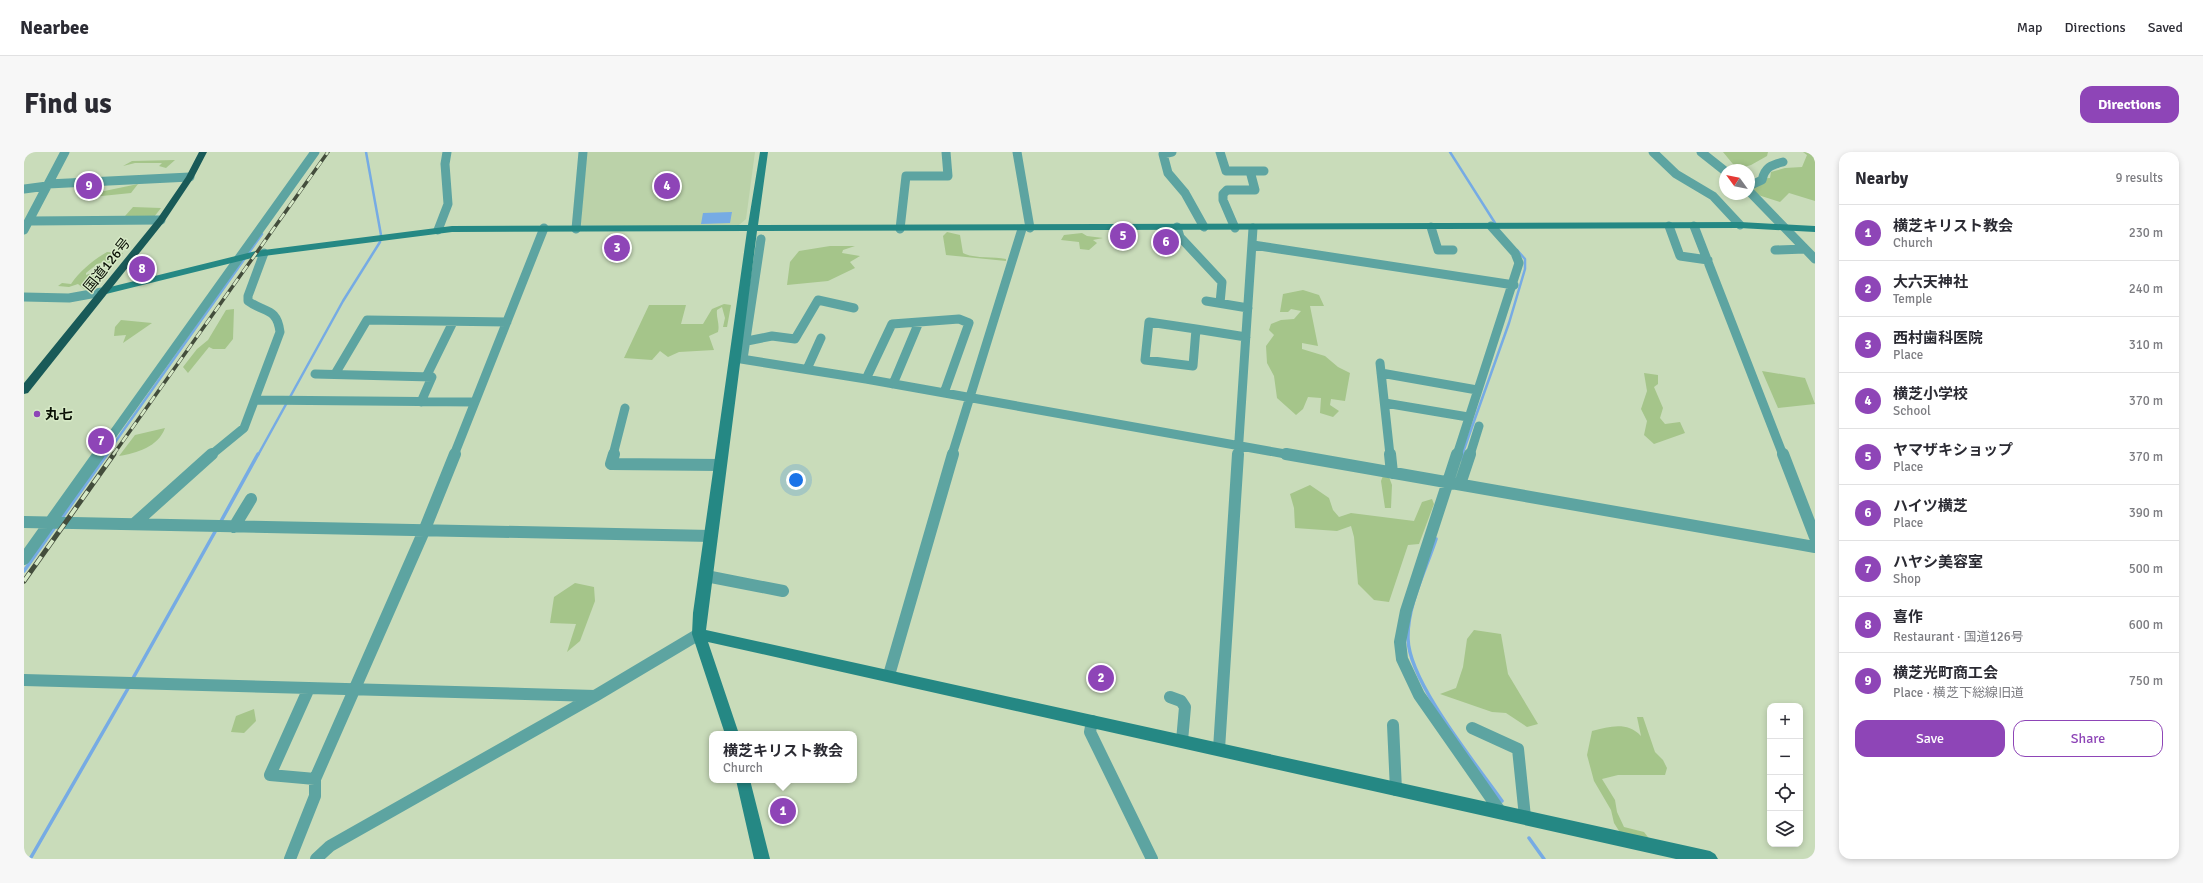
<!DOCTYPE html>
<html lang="en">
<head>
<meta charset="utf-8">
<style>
  :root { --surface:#fff; --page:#f7f7f7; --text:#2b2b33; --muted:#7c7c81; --line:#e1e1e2; --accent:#8e45b7 }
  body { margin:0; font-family:Signika,"Noto Sans JP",sans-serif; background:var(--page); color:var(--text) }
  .controls { position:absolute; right:12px; bottom:12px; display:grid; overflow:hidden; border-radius:8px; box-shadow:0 2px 6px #0003 }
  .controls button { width:36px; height:36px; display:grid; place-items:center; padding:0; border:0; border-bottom:1px solid var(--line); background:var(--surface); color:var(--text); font:20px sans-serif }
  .compass { position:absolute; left:1695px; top:12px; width:36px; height:36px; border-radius:50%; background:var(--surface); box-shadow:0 2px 6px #0003; rotate:303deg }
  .you { position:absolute; left:772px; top:328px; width:14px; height:14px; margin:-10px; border:3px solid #fff; border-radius:50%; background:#1a73e8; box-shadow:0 0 0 6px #1a73e833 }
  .badge { display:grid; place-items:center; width:26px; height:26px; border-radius:50%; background:var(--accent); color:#fff; font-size:13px; font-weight:700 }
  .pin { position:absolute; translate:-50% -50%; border:2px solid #fff; box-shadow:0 1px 4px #0006 }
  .popup { position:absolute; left:685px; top:579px; width:148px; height:52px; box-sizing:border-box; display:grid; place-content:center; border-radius:8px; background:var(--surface); filter:drop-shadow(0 1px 3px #0005); font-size:13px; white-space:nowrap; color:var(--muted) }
  .popup b { font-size:15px; color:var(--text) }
  .popup::after { content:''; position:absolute; left:50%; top:100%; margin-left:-8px; border:8px solid transparent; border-top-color:var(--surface) }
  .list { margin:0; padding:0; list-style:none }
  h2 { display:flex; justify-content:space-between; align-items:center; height:52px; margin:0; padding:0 16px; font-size:17px }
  h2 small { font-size:13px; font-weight:400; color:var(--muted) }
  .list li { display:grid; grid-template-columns:26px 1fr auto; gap:12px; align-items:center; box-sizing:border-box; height:56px; padding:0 16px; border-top:1px solid var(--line) }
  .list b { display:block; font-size:15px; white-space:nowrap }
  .list p { margin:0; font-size:13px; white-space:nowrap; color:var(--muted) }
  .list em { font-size:13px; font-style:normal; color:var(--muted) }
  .actions { display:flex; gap:8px; padding:12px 16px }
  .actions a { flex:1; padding:9px 0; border:1px solid var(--accent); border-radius:12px; text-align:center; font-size:14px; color:var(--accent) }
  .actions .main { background:var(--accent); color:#fff }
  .icon { flex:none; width:22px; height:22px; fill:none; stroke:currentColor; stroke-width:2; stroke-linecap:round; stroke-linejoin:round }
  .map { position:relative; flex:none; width:1791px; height:707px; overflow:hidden; border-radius:12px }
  header { display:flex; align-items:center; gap:24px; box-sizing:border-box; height:56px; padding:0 20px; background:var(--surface); border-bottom:1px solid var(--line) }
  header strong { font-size:19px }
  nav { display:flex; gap:22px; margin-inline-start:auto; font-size:14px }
  .intro { display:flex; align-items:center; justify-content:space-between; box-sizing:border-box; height:96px; padding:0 24px }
  h1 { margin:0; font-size:28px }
  .button { padding:10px 18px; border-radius:12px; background:var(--accent); color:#fff; font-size:14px; font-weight:700 }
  main { display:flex; gap:24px; padding:0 24px }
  aside { flex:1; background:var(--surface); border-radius:12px; box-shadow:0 2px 6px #0003 }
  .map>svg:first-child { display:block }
</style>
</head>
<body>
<header>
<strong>Nearbee</strong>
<nav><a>Map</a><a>Directions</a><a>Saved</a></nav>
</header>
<div class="intro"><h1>Find us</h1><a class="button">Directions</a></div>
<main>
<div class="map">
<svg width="1791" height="707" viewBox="0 0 1791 707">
  <rect width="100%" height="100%" fill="#c9dcba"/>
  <!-- built -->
  <path fill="#bbd2a9" d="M 562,0 L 731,0 L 722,67 L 715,73 L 702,75 L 557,73 Z"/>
  <!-- green -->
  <path fill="#a5c58a" d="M 1699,0 L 1744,0 L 1743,4 L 1727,13 L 1713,17 Z
    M 1779,0 L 1791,0 L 1791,49 L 1765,41 L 1756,50 L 1731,42 L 1728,27 L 1746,26 L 1747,20 L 1761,16 L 1778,15 L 1783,3 Z
    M 151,8 L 142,16 L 135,14 L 138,11 L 111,11 L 99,14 L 108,9 Z
    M 114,32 L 107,41 L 58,46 L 66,42 Z
    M 109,55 L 137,56 L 130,65 L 101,64 Z
    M 923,80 L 936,83 L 939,101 C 950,107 969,104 982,107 L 982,109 L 922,103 L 919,84 Z
    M 1058,81 L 1063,84 L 1079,86 L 1069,88 L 1073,91 L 1065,98 L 1056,97 L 1055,90 L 1037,88 L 1040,83 Z
    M 806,94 L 831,94 L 819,98 L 818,101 L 836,104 L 826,110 L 831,116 L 804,129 L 763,133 L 766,110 L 775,99 Z
    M 83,100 L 99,101 L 91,112 L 80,110 L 73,112 L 62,121 L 62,123 L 70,120 L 81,122 L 68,139 L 60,137 L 54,132 L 45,135 L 34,134 L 38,131 L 47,132 C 56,119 69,108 83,100 Z
    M 1279,138 L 1295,143 L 1300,154 L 1286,154 L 1294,194 L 1278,191 L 1278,197 L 1301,204 L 1314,215 L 1326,221 L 1321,249 L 1307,247 L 1306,253 L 1315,259 L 1309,265 L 1296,261 L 1297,246 L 1284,245 L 1279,257 L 1272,263 L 1253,246 L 1250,224 L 1243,211 L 1242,194 L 1250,183 L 1245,178 L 1247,172 L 1257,168 L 1270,167 L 1277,159 L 1267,157 L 1264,160 L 1256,160 L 1259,142 Z
    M 700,152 L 707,153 L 703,175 L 699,175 L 701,166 L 698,155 L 693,158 C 692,166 696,172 694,180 L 685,184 L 690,198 L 655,200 L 644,205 L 636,199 L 628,208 L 600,206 L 625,153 L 662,153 L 657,172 L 679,172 L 688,157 Z
    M 210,157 L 209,187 L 201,197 L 189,197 L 185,195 L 164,221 L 159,215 L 173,197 L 184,188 L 202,158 Z
    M 97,168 L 128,171 L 99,191 L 102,183 L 90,184 L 91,175 Z
    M 1738,219 L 1781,226 L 1791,252 L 1754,256 Z
    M 1620,221 L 1634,223 L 1634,232 L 1630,235 L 1639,256 L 1636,266 L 1641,272 L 1656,270 L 1661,281 L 1630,292 L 1620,283 L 1623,269 L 1617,257 L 1623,239 Z
    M 141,276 C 134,295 113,301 95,304 L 111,283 Z
    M 1359,324 L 1365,325 L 1368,333 L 1367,356 L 1361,356 L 1357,329 Z
    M 1286,333 L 1305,346 L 1309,358 L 1315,365 L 1327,361 L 1390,369 L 1398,350 L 1408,347 L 1410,352 L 1395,392 L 1384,393 L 1365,450 L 1350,448 L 1334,432 L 1330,385 L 1327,374 L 1313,379 L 1271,376 L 1270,356 L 1266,342 Z
    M 551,431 L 570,435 L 571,449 L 556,489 L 543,500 L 552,472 L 526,471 L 530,445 Z
    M 1450,478 L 1477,482 L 1484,522 L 1514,572 L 1503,575 L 1482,561 L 1468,560 L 1416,542 L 1432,536 L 1439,515 L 1443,487 Z
    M 230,557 L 232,569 L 220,581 L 207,580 L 212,564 Z
    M 1613,565 L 1619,565 L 1631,600 L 1639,608 L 1643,616 L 1641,623 L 1594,623 L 1578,627 L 1591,648 L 1593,660 L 1600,675 L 1620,680 L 1627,689 L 1597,682 L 1590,671 L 1587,658 L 1570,629 L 1563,603 L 1568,579 C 1586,575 1602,569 1617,584 Z"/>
  <!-- water -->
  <path fill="#76abe4" d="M 708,60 L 706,71 L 677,72 L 679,61 Z"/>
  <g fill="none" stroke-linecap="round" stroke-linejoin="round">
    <!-- stream-far1 -->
    <path stroke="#76abe4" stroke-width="2.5" d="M 1426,0 L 1471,71
      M 82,303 L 238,82
      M 234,303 L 319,149 L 356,90 L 357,83 L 342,0
      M 1438,303 L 1485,171 L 1501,117 L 1501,107 L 1493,98"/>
    <!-- stream -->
    <path stroke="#76abe4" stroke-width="3.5" d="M 1437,307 L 1439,302
      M 37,367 L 83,302
      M 196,371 L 234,302
      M 1412,387 C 1402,418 1383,453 1384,487 C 1385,530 1452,612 1478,649
      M 0,419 L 31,375
      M 108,528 L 192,378
      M 1505,686 L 1520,707
      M 6,707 L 106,533"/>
    <!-- street-far1 -->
    <path stroke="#5da4a1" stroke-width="9" d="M 993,0 L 1006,76
      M 1148,0 L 1139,2 L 1144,21 L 1161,41 L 1180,75
      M 1196,0 L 1202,19 L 1240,19
      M 1629,0 L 1652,22 L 1689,44 L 1716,73
      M 1677,0 L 1701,19
      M 24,32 L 166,25
      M 1725,34 L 1738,28 C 1741,15 1747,13 1759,10
      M 0,37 L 23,34
      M 1725,39 L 1791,107
      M 6,69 L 137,68
      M 1645,74 L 1656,104 L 1684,108
      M 1670,74 L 1759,303
      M 1153,75 L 1156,85 L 1198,130 L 1196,151
      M 1407,75 L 1414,98 L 1429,98
      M 1211,76 L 1199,48 L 1199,42 L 1203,38 L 1231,38 L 1226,19
      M 552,77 L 559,0
      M 876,77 L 882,24 L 924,24 L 922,0
      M 0,78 L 41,0
      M 414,78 L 424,52 L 421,12 L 423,0
      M 1229,93 L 1490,133
      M 1751,98 L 1781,97
      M 0,145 L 45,146 L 78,140
      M 1182,149 L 1224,156
      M 1125,170 L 1172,177 L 1169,214 L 1121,208 Z
      M 1172,177 L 1222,185
      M 723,189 L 748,184 L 771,187 L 794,148 L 830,156
      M 711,206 L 842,227 L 1267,303
      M 719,207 L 737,87
      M 1356,211 L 1366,303
      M 783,217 L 797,186
      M 1357,221 L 1453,238
      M 291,222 L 408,225 L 397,250
      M 311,222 L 343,168 L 483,170
      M 402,225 L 429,170
      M 842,227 L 868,172 L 935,167 L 945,171 L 920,241
      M 869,232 L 895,170
      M 231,248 L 450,250
      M 1361,251 L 1444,265
      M 74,303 L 291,0
      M 187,303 L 220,276 L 256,180 C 253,155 240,161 224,149 L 224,144 L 240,101
      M 430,303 L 520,76
      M 589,303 L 601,256
      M 928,303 L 998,77
      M 1214,303 L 1229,76
      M 1433,303 L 1495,111 L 1491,101 L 1467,74
      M 1446,303 L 1455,274"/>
    <!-- street -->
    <path stroke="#5da4a1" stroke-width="12" d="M 590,302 L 587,312 L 696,313
      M 1262,302 L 1791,395
      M 1366,302 L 1368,321
      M 1433,302 L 1382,459 L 1376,490 L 1378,507 L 1395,543 L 1476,659
      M 1759,302 L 1791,385
      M 1436,332 L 1446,302
      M 0,370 L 687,384
      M 110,372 L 188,302
      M 210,375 L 227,347
      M 0,407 L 75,302
      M 682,424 L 759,439
      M 865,523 L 929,302
      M 0,528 L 571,544
      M 285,536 L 246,623 L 291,627
      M 1146,545 L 1157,549 L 1161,555 L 1158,589
      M 1068,569 L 1066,580 L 1128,707
      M 1369,573 L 1372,638
      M 1448,576 L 1494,597 L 1501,665
      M 1195,597 L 1214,302
      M 266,707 L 291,644 L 291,627 L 400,379 L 431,302
      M 292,707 L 306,694 L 571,544 L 675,482"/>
    <!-- secondary -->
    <path fill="#258884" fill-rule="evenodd" d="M 736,0 L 744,0 L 734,73 L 1716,70 L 1791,74 L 1791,80 L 1716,76 L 733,79 L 682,478 L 1686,699 L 1691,702 L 1694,707 L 1652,707 L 684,490 L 715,582 L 701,582 L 668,482 L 669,461 L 723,79 L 428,80 L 232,105 L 78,143 L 73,140 L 78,137 L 232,99 L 428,74 L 724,73 Z
      M 712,628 L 726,628 L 746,707 L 730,707 Z"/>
    <!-- highway -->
    <path fill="#195a58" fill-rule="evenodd" d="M 175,0 L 183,0 L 170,25 L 140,70 L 4,241 L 0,242 L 0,231 L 134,66 L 162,25 Z"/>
    <!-- rail-far1 casing -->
    <g stroke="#434d3c" stroke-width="3.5">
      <path id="rail-far1" d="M 89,303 L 304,0"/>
    </g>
    <!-- rail casing -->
    <g stroke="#434d3c" stroke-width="5">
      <path id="rail" d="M 0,429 L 90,302"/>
    </g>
    <!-- rail-far1 -->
    <use href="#rail-far1" stroke="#d6e9c6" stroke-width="2.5" stroke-dasharray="8" stroke-linecap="butt"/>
    <!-- rail -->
    <use href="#rail" stroke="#d6e9c6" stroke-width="3.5" stroke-dasharray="10" stroke-linecap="butt"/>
  </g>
  <!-- wall -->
  <path fill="#a4a787" d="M 1105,81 L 1103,91 L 1089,88 L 1090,83 Z
    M 599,87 L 601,93 L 597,103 L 584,103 L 582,98 Z"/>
  <!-- shaded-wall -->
  <path fill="#86886e" d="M 599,87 L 601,93 L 597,103 L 596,98 Z"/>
  <!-- building -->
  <path fill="#bfc29d" stroke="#86886e" d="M 1094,74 L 1106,76 L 1104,85 L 1090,83 Z
    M 599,87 L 596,98 L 582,98 L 585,88 Z"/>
  <!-- markers -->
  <circle fill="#8e45b7" stroke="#d6e9c6" stroke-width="1.5" cx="13" cy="262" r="4"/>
  <g text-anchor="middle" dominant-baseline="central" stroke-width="3" stroke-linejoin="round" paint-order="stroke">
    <!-- street labels -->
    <g font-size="14" fill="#080e04" stroke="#d6e9c6">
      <text transform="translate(83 113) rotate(-51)">国道126号</text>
    </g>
    <!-- poi labels -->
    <g font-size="14" font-weight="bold" fill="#080e04" stroke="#d6e9c6" text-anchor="start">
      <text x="21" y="262">丸七</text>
    </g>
  </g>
</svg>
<div class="controls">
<button>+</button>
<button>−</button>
<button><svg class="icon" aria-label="locate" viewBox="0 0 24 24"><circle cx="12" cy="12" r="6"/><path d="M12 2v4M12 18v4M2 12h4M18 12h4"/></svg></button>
<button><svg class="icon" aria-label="layers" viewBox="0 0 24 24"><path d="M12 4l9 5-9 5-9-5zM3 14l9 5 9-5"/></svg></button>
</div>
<svg class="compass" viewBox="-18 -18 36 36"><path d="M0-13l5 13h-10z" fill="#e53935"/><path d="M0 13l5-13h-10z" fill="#7c7c81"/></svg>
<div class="you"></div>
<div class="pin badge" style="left:759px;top:659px">1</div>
<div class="popup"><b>横芝キリスト教会</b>Church</div>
<div class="pin badge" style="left:1077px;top:526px">2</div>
<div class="pin badge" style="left:593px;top:96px">3</div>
<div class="pin badge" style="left:643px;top:34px">4</div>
<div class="pin badge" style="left:1099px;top:84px">5</div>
<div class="pin badge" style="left:1142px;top:90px">6</div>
<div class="pin badge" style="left:77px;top:289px">7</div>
<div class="pin badge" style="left:118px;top:117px">8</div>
<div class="pin badge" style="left:65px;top:34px">9</div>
</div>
<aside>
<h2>Nearby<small>9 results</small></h2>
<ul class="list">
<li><span class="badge">1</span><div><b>横芝キリスト教会</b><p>Church</p></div><em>230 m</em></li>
<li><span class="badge">2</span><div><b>大六天神社</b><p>Temple</p></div><em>240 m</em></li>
<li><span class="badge">3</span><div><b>西村歯科医院</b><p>Place</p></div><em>310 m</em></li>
<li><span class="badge">4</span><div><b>横芝小学校</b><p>School</p></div><em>370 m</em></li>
<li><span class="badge">5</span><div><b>ヤマザキショップ</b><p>Place</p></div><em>370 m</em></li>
<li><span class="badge">6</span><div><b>ハイツ横芝</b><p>Place</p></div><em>390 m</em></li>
<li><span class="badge">7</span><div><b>ハヤシ美容室</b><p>Shop</p></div><em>500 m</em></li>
<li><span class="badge">8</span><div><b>喜作</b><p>Restaurant · 国道126号</p></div><em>600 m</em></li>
<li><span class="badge">9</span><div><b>横芝光町商工会</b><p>Place · 横芝下総線旧道</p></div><em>750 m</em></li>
</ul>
<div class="actions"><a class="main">Save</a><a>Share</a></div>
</aside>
</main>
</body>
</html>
